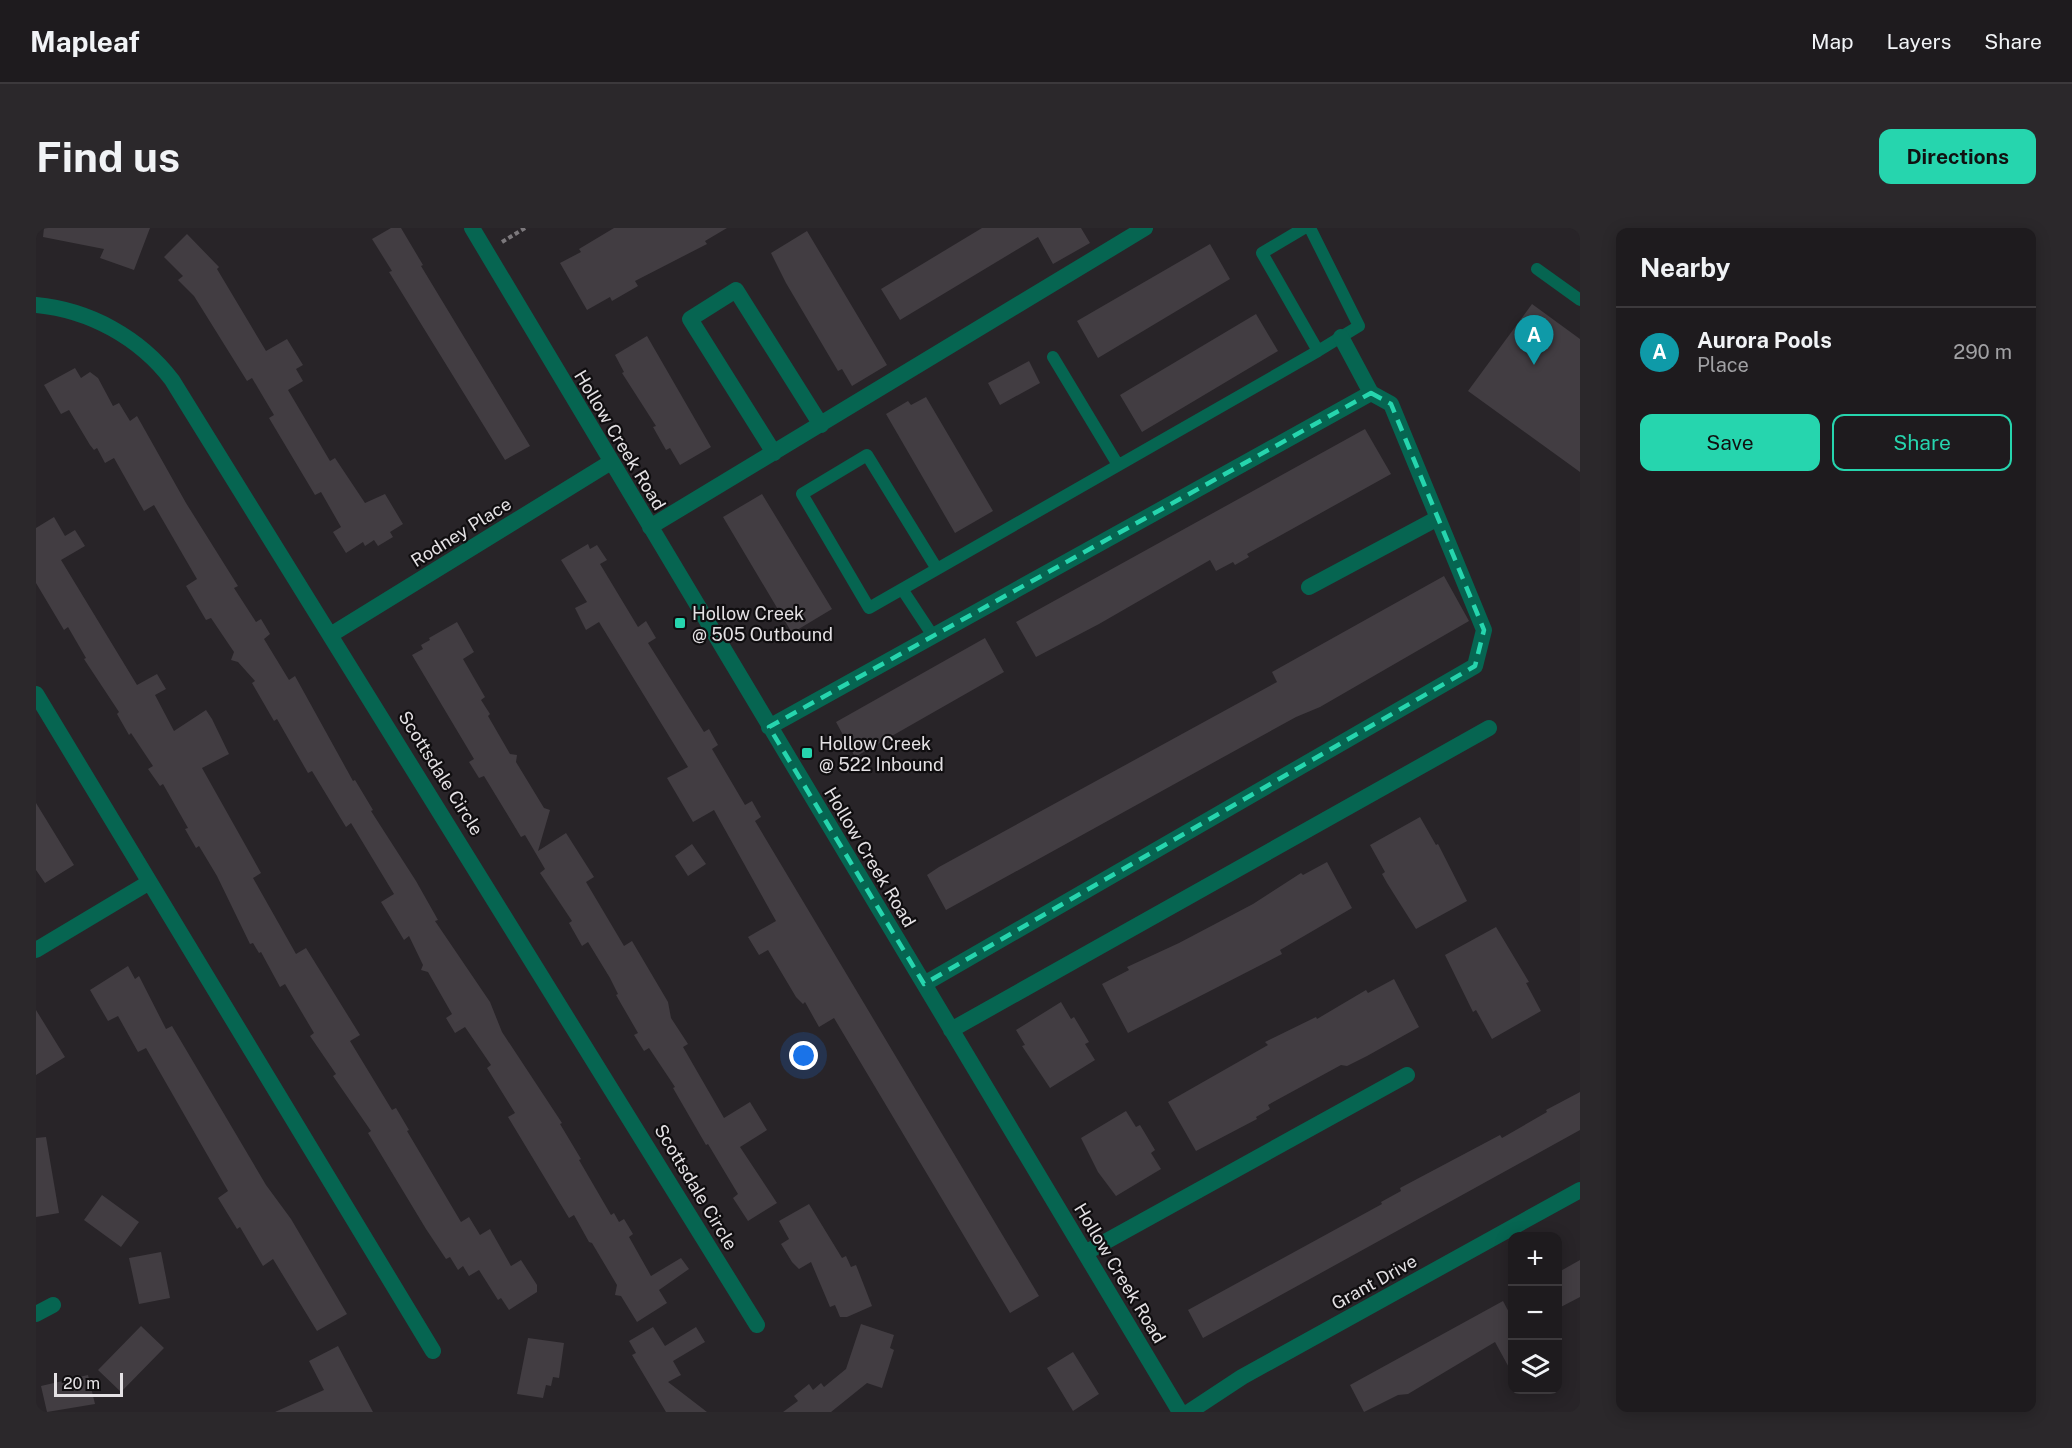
<!DOCTYPE html>
<html lang="en">
<head>
<meta charset="utf-8">
<style>
  :root { --surface:#1e1b1e; --page:#2b282b; --text:#f1f3f6; --muted:#a1a1a4; --line:#3c393c; --accent:#26d5ae }
  body { margin:0; font-family:"Public Sans",sans-serif; background:var(--page); color:var(--text) }
  .controls { position:absolute; right:18px; bottom:18px; display:grid; overflow:hidden; border-radius:12px; box-shadow:0 3px 15px #0003 }
  .controls button { width:54px; height:54px; display:grid; place-items:center; padding:0; border:0; border-bottom:2px solid var(--line); background:var(--surface); color:var(--text); font:30px sans-serif }
  .scale { position:absolute; left:18px; bottom:15px; width:69px; box-sizing:border-box; padding-left:6px; border:3px solid #e4e1e4; border-top:0; font-size:16px; line-height:21px; white-space:nowrap; color:#e4e1e4; -webkit-text-stroke:4px #100e10; paint-order:stroke }
  .you { position:absolute; left:768px; top:828px; width:21px; height:21px; margin:-15px; border:4px solid #fff; border-radius:50%; background:#1a73e8; box-shadow:0 0 0 9px #1a73e833 }
  .badge { display:grid; place-items:center; width:39px; height:39px; border-radius:50%; background:var(--accent); color:#fff; font-size:20px; font-weight:700 }
  .pin { position:absolute; translate:-50% -50px; filter:drop-shadow(0 2px 3px #0008) }
  .pin::after { content:''; position:absolute; top:32px; width:21px; height:18px; background:inherit; clip-path:polygon(0 0,100% 0,50% 100%) }
  .list { margin:0; padding:0; list-style:none }
  h2 { display:flex; justify-content:space-between; align-items:center; height:78px; margin:0; padding:0 24px; font-size:26px }
  h2 small { font-size:20px; font-weight:400; color:var(--muted) }
  .list li { display:grid; grid-template-columns:39px 1fr auto; gap:18px; align-items:center; box-sizing:border-box; height:90px; padding:0 24px; border-top:2px solid var(--line) }
  .list b { display:block; font-size:22px; white-space:nowrap }
  .list p { margin:0; font-size:20px; white-space:nowrap; color:var(--muted) }
  .list em { font-size:20px; font-style:normal; color:var(--muted) }
  .actions { display:flex; gap:12px; padding:18px 24px }
  .actions a { flex:1; padding:14px 0; border:2px solid var(--accent); border-radius:12px; text-align:center; font-size:21px; color:var(--accent) }
  .actions .main { background:var(--accent); color:#111 }
  .icon { flex:none; width:33px; height:33px; fill:none; stroke:currentColor; stroke-width:2; stroke-linecap:round; stroke-linejoin:round }
  .map { position:relative; flex:none; width:1544px; height:1184px; overflow:hidden; border-radius:12px }
  header { display:flex; align-items:center; gap:36px; box-sizing:border-box; height:84px; padding:0 30px; background:var(--surface); border-bottom:2px solid var(--line) }
  header strong { font-size:28px }
  nav { display:flex; gap:33px; margin-inline-start:auto; font-size:21px }
  .intro { display:flex; align-items:center; justify-content:space-between; box-sizing:border-box; height:144px; padding:0 36px }
  h1 { margin:0; font-size:42px }
  .button { padding:15px 27px; border-radius:12px; background:var(--accent); color:#111; font-size:21px; font-weight:700 }
  main { display:flex; gap:36px; padding:0 36px }
  aside { flex:1; background:var(--surface); border-radius:12px; box-shadow:0 3px 15px #0003 }
  .map>svg:first-child { display:block }
</style>
</head>
<body>
<header>
<strong>Mapleaf</strong>
<nav><a>Map</a><a>Layers</a><a>Share</a></nav>
</header>
<div class="intro"><h1>Find us</h1><a class="button">Directions</a></div>
<main>
<div class="map">
<svg width="1544" height="1184" viewBox="0 0 1544 1184">
  <rect width="100%" height="100%" fill="#282428"/>
  <!-- building -->
  <path fill="#423d42" d="M 8,0 L 114,0 L 98,42 L 64,30 L 68,21 L 7,9 Z
    M 355,0 L 365,0 L 387,37 L 385,38 L 494,218 L 469,232 L 353,44 L 356,43 L 336,11 Z
    M 578,0 L 691,0 L 669,13 L 671,16 L 599,53 L 602,58 L 576,73 L 574,69 L 551,82 L 524,35 L 545,24 L 543,21 Z
    M 946,0 L 1045,0 L 1054,15 L 1017,36 L 1002,9 L 864,92 L 845,61 Z
    M 771,3 L 851,137 L 816,158 L 806,141 L 802,143 L 750,55 L 735,25 Z
    M 151,6 L 183,39 L 181,41 L 230,123 L 251,111 L 267,137 L 260,141 L 267,153 L 252,162 L 294,233 L 299,230 L 329,275 L 349,266 L 367,296 L 354,304 L 357,309 L 342,318 L 338,312 L 329,318 L 327,314 L 310,325 L 297,304 L 305,299 L 285,264 L 279,267 L 233,190 L 238,187 L 216,150 L 211,153 L 158,68 L 142,52 L 147,48 L 128,29 Z
    M 1174,16 L 1194,51 L 1062,130 L 1041,93 Z
    M 1496,76 L 1544,111 L 1544,244 L 1432,163 Z
    M 1220,86 L 1242,123 L 1106,204 L 1084,167 Z
    M 611,108 L 675,219 L 644,237 L 634,220 L 630,222 L 617,199 L 620,198 L 586,145 L 588,144 L 579,127 Z
    M 993,133 L 1004,155 L 964,177 L 952,155 Z
    M 39,140 L 45,150 L 54,144 L 62,150 L 77,178 L 83,175 L 94,193 L 101,188 L 150,275 L 202,358 L 198,360 L 220,394 L 225,391 L 234,406 L 228,411 L 253,452 L 259,448 L 317,553 L 319,552 L 337,582 L 335,583 L 380,653 L 402,692 L 399,693 L 454,774 L 466,804 L 526,895 L 524,896 L 545,931 L 543,932 L 575,987 L 578,985 L 583,994 L 588,991 L 597,1006 L 593,1009 L 615,1048 L 645,1030 L 653,1041 L 623,1062 L 631,1075 L 601,1094 L 585,1068 L 579,1067 L 581,1057 L 556,1015 L 553,1014 L 538,987 L 533,990 L 472,889 L 479,885 L 451,840 L 455,837 L 429,799 L 419,805 L 410,790 L 416,786 L 392,744 L 385,742 L 387,737 L 373,708 L 368,712 L 345,674 L 358,666 L 315,595 L 310,599 L 276,543 L 272,545 L 241,491 L 238,493 L 216,455 L 219,453 L 202,434 L 195,432 L 198,424 L 175,390 L 170,392 L 150,358 L 161,351 L 118,277 L 108,283 L 78,230 L 69,235 L 61,220 L 58,222 L 54,217 L 33,182 L 25,186 L 8,157 Z
    M 890,169 L 957,283 L 919,305 L 850,186 L 872,173 L 875,177 Z
    M 1329,201 L 1355,246 L 1211,326 L 1213,329 L 1199,337 L 1197,334 L 1180,343 L 1174,332 L 1063,396 L 1000,429 L 980,394 Z
    M 726,266 L 796,381 L 756,405 L 687,289 Z
    M 18,289 L 29,308 L 39,302 L 49,318 L 25,332 L 101,457 L 121,446 L 130,461 L 119,467 L 138,503 L 170,482 L 176,491 L 193,526 L 166,540 L 225,645 L 217,650 L 260,726 L 270,720 L 324,807 L 314,813 L 356,882 L 360,880 L 373,902 L 371,903 L 425,994 L 433,989 L 444,1007 L 454,1001 L 475,1038 L 485,1032 L 501,1057 L 501,1064 L 473,1082 L 465,1070 L 462,1072 L 443,1042 L 433,1048 L 427,1038 L 422,1042 L 414,1029 L 410,1031 L 390,1001 L 332,905 L 335,903 L 297,848 L 300,846 L 274,808 L 278,805 L 249,756 L 244,759 L 225,724 L 223,725 L 217,715 L 214,716 L 181,648 L 163,618 L 160,620 L 149,601 L 152,600 L 127,556 L 124,558 L 112,541 L 117,538 L 95,505 L 93,507 L 81,486 L 83,484 L 48,431 L 50,430 L 32,399 L 28,402 L 0,355 L 0,300 Z
    M 552,316 L 554,321 L 561,317 L 571,332 L 564,336 L 602,399 L 610,393 L 620,410 L 612,415 L 668,504 L 673,501 L 682,517 L 676,521 L 709,577 L 716,573 L 725,589 L 719,593 L 1003,1068 L 974,1085 L 798,790 L 783,799 L 769,774 L 767,776 L 760,769 L 732,722 L 723,727 L 712,709 L 740,693 L 678,582 L 657,594 L 631,550 L 652,539 L 563,394 L 550,402 L 539,380 L 551,374 L 525,332 Z
    M 1408,348 L 1433,393 L 1284,479 L 1260,489 L 910,682 L 891,647 L 903,639 L 1241,454 L 1236,444 Z
    M 421,394 L 438,424 L 427,431 L 449,469 L 445,472 L 454,486 L 452,488 L 474,526 L 481,527 L 480,534 L 508,580 L 514,582 L 502,623 L 530,605 L 558,649 L 550,654 L 588,718 L 596,713 L 632,774 L 635,790 L 652,816 L 647,819 L 688,890 L 714,874 L 731,902 L 704,919 L 741,975 L 712,993 L 697,970 L 702,966 L 672,916 L 670,917 L 637,860 L 639,859 L 613,820 L 608,823 L 598,807 L 602,805 L 580,767 L 582,766 L 574,750 L 552,714 L 546,718 L 533,695 L 536,693 L 504,645 L 509,641 L 489,607 L 485,609 L 448,548 L 443,550 L 433,534 L 438,531 L 376,427 L 387,421 L 385,417 L 394,412 L 393,410 Z
    M 949,410 L 968,444 L 819,529 L 800,494 Z
    M 0,575 L 38,637 L 9,655 L 0,642 Z
    M 1384,589 L 1400,617 L 1402,616 L 1431,673 L 1380,701 L 1351,655 L 1346,646 L 1349,644 L 1334,617 Z
    M 656,616 L 670,636 L 652,648 L 639,628 Z
    M 1291,634 L 1316,680 L 1244,722 L 1246,726 L 1092,805 L 1066,756 L 1093,742 L 1091,739 L 1143,715 L 1217,676 L 1265,645 L 1267,647 Z
    M 1460,699 L 1493,754 L 1490,755 L 1505,783 L 1456,811 L 1440,782 L 1437,784 L 1409,727 Z
    M 92,738 L 99,751 L 103,748 L 130,801 L 136,798 L 230,957 L 255,991 L 311,1086 L 281,1103 L 237,1031 L 227,1038 L 204,999 L 201,1001 L 182,970 L 192,963 L 110,820 L 102,824 L 82,788 L 72,793 L 54,762 Z
    M 1358,751 L 1383,799 L 1331,828 L 1311,838 L 1305,837 L 1239,873 L 1232,877 L 1234,881 L 1220,889 L 1221,891 L 1160,923 L 1132,874 L 1232,817 L 1229,814 L 1280,789 L 1281,791 L 1330,762 L 1332,765 Z
    M 1025,774 L 1035,791 L 1038,789 L 1053,814 L 1049,816 L 1059,832 L 1014,860 L 986,818 L 989,817 L 980,802 Z
    M 0,782 L 29,829 L 0,847 Z
    M 1544,864 L 1544,902 L 1167,1110 L 1152,1082 L 1346,976 L 1345,974 L 1365,963 L 1364,960 L 1464,907 L 1466,910 L 1511,884 L 1510,882 Z
    M 1090,883 L 1100,899 L 1104,897 L 1119,922 L 1115,925 L 1125,941 L 1080,968 L 1062,944 L 1045,910 Z
    M 10,909 L 23,985 L 0,989 L 0,910 Z
    M 66,967 L 103,994 L 85,1019 L 48,992 Z
    M 773,976 L 806,1030 L 810,1028 L 815,1039 L 820,1037 L 836,1078 L 811,1089 L 804,1089 L 799,1077 L 794,1079 L 775,1034 L 763,1041 L 756,1034 L 745,1016 L 753,1011 L 743,993 Z
    M 125,1024 L 134,1070 L 103,1076 L 93,1030 Z
    M 1544,1032 L 1544,1069 L 1521,1081 L 1521,1045 Z
    M 1467,1073 L 1476,1090 L 1476,1145 L 1459,1114 L 1372,1166 L 1362,1167 L 1328,1184 L 1314,1157 Z
    M 825,1096 L 858,1107 L 854,1120 L 858,1122 L 846,1160 L 831,1155 L 795,1184 L 747,1184 L 762,1173 L 758,1168 L 773,1156 L 777,1162 L 785,1155 L 788,1159 L 810,1141 Z
    M 105,1098 L 128,1120 L 85,1164 L 62,1142 Z
    M 617,1099 L 629,1118 L 660,1099 L 669,1114 L 637,1133 L 645,1147 L 632,1154 L 671,1184 L 630,1184 L 596,1127 L 600,1125 L 593,1113 Z
    M 492,1110 L 528,1115 L 523,1150 L 517,1149 L 515,1158 L 510,1157 L 507,1170 L 481,1166 Z
    M 302,1118 L 337,1184 L 239,1184 L 288,1162 L 273,1133 Z
    M 1037,1124 L 1063,1166 L 1037,1183 L 1011,1140 Z
    M 52,1147 L 59,1176 L 11,1184 L 5,1158 Z"/>
  <g fill="none" stroke-linecap="round" stroke-linejoin="round">
    <!-- path -->
    <path stroke="#7c787c" stroke-width="4" stroke-dasharray="4.5 3" stroke-linecap="butt" d="M 466,14 L 489,0"/>
    <!-- service -->
    <path stroke="#066551" stroke-width="12" d="M 1268,0 L 1226,25 L 1282,123
      M 1501,41 L 1544,72
      M 1017,129 L 1082,237
      M 901,341 L 831,227 L 766,266 L 833,380 L 1282,123 L 1323,98 L 1274,0
      M 866,361 L 897,408"/>
    <!-- minor -->
    <path stroke="#066551" stroke-width="16" d="M 436,0 L 1144,1184
      M 0,77 C 54,82 104,110 136,152 L 721,1097
      M 1305,109 L 1335,165
      M 738,225 L 654,91 L 700,62 L 785,197
      M 614,299 L 1109,0
      M 1273,359 L 1402,290
      M 296,406 L 575,234
      M 0,466 L 397,1123
      M 733,499 L 1335,165 L 1355,176 L 1448,402 L 1439,438 L 888,756
      M 0,722 L 112,655
      M 915,802 L 1453,500
      M 1049,1025 L 1371,847
      M 0,1086 L 17,1077
      M 1153,1184 L 1206,1149 L 1544,962"/>
  </g>
  <!-- marked area -->
  <path fill="none" stroke="#26d5ae" stroke-width="4.5" stroke-dasharray="12 8" stroke-linejoin="round" d="M 1335,165 L 1355,176 L 1448,402 L 1439,438 L 888,756 L 733,499 Z"/>
  <!-- markers -->
  <g fill="#26d5ae" stroke="#100e10" stroke-width="2">
    <rect x="638" y="389" width="12" height="12" rx="3"/>
    <rect x="765" y="519" width="12" height="12" rx="3"/>
  </g>
  <g text-anchor="middle" dominant-baseline="central" stroke-width="4.5" stroke-linejoin="round" paint-order="stroke">
    <!-- street labels -->
    <g font-size="18" fill="#e4e1e4" stroke="#100e10">
      <text transform="translate(584 212) rotate(59)">Hollow Creek Road</text>
      <text transform="translate(425 304) rotate(-32)">Rodney Place</text>
      <text transform="translate(405 545) rotate(58)">Scottsdale Circle</text>
      <text transform="translate(834 629) rotate(59)">Hollow Creek Road</text>
      <text transform="translate(660 959) rotate(59)">Scottsdale Circle</text>
      <text transform="translate(1084 1045) rotate(59)">Hollow Creek Road</text>
      <text transform="translate(1338 1054) rotate(-29)">Grant Drive</text>
    </g>
    <!-- poi labels -->
    <g font-size="18" fill="#e4e1e4" stroke="#100e10" text-anchor="start">
      <text x="656" y="385">Hollow Creek<tspan x="656" dy="21">@ 505 Outbound</tspan></text>
      <text x="783" y="515">Hollow Creek<tspan x="783" dy="21">@ 522 Inbound</tspan></text>
    </g>
  </g>
</svg>
<div class="controls">
<button>+</button>
<button>−</button>
<button><svg class="icon" aria-label="layers" viewBox="0 0 24 24"><path d="M12 4l9 5-9 5-9-5zM3 14l9 5 9-5"/></svg></button>
</div>
<div class="scale">20 m</div>
<div class="you"></div>
<div class="pin badge" style="left:1498px;top:137px;background:#0f9aa8">A</div>
</div>
<aside>
<h2>Nearby<small></small></h2>
<ul class="list">
<li><span class="badge" style="background:#0f9aa8">A</span><div><b>Aurora Pools</b><p>Place</p></div><em>290 m</em></li>
</ul>
<div class="actions"><a class="main">Save</a><a>Share</a></div>
</aside>
</main>
</body>
</html>
